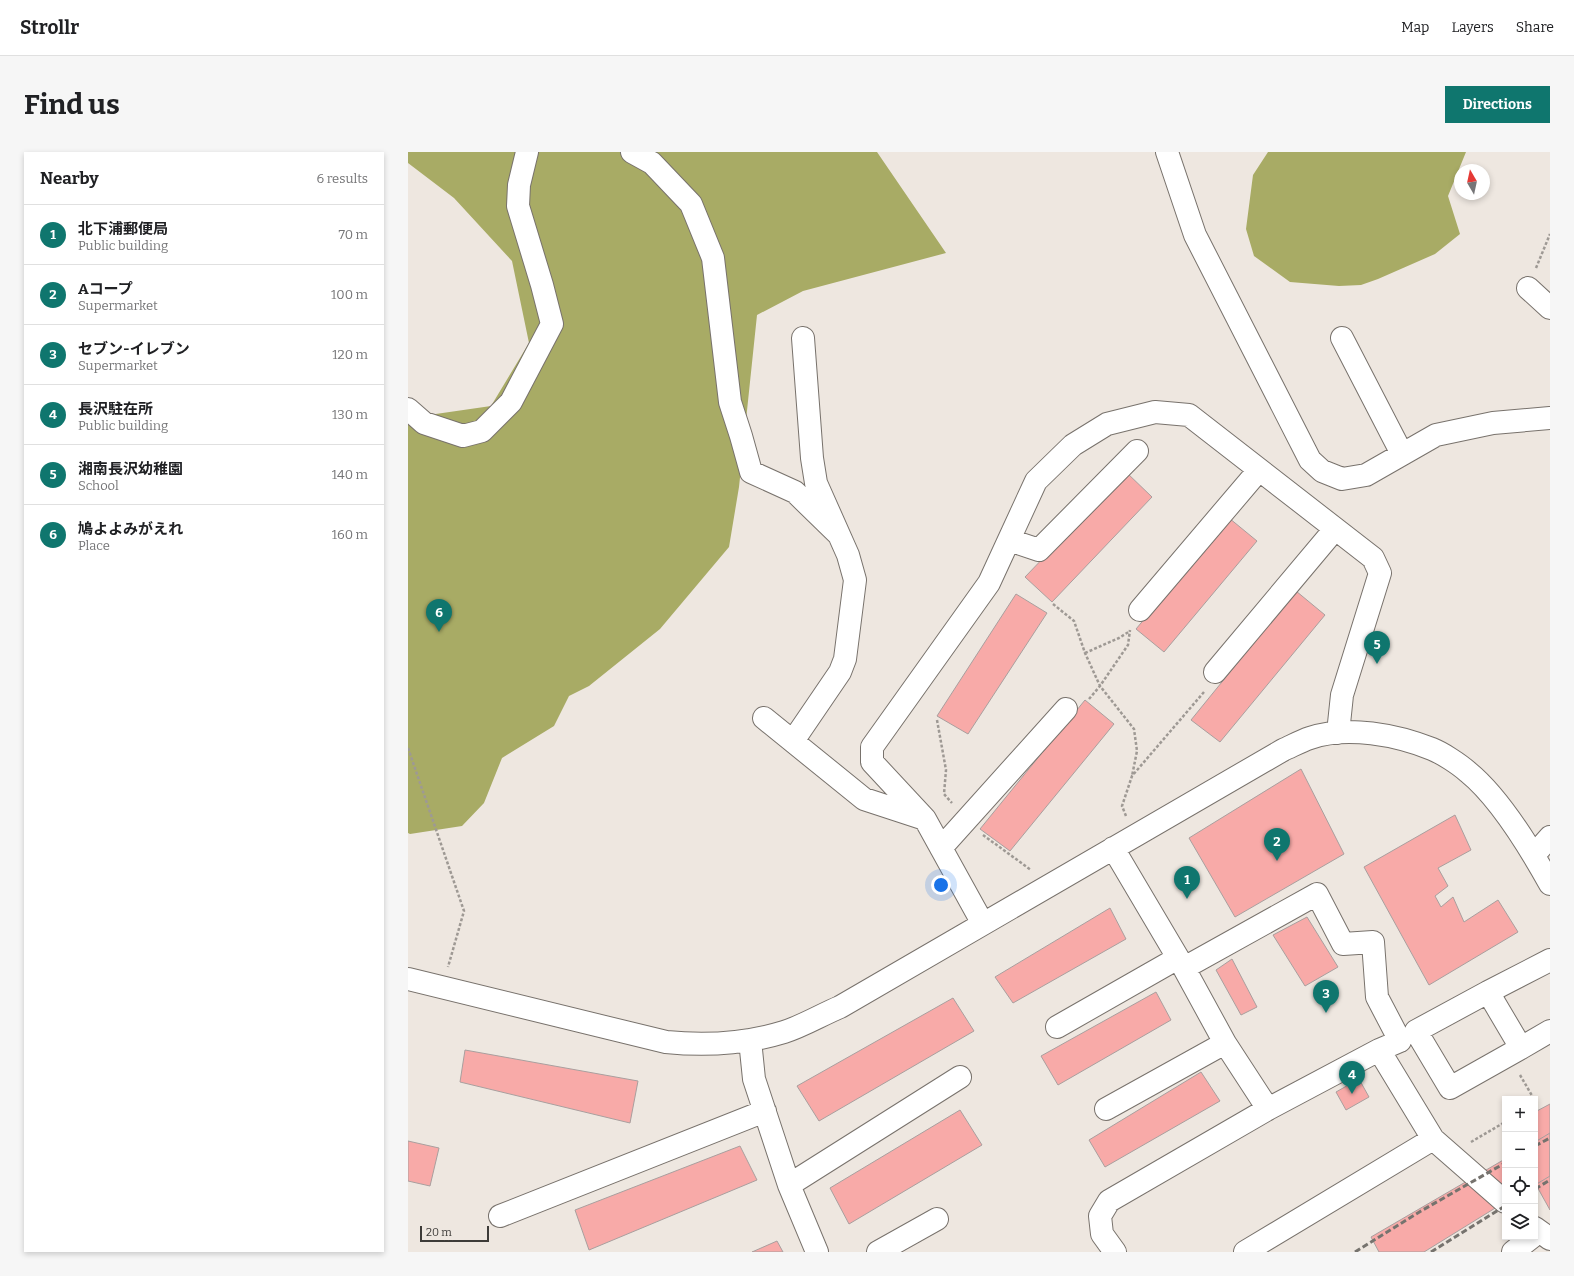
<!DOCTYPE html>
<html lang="en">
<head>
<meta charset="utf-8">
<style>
  :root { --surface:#fff; --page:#f6f6f6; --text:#202124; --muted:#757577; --line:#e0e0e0; --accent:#0f766e }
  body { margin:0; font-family:Bitter,"Noto Sans JP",serif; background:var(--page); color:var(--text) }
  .controls { position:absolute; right:12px; bottom:12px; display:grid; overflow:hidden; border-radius:0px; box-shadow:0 2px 6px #0003 }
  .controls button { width:36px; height:36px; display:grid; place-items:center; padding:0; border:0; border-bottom:1px solid var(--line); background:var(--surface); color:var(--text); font:20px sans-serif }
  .compass { position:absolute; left:1046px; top:12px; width:36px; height:36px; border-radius:50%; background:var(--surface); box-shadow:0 2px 6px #0003; rotate:351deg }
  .scale { position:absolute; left:12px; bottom:10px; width:69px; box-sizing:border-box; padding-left:4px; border:2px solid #3d3b38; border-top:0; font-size:11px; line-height:14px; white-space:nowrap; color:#3d3b38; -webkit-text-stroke:3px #eee7e0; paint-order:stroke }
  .you { position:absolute; left:533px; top:733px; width:14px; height:14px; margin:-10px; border:3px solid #fff; border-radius:50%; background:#1a73e8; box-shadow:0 0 0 6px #1a73e833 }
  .badge { display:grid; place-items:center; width:26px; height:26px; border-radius:50%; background:var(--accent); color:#fff; font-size:13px; font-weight:700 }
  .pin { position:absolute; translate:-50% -33px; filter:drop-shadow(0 1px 2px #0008) }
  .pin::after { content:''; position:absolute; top:21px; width:14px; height:12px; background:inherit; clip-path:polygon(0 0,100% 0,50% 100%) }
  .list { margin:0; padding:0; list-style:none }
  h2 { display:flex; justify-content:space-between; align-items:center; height:52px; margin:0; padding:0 16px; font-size:17px }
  h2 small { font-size:13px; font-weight:400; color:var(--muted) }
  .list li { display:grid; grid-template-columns:26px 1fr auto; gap:12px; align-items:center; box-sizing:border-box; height:60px; padding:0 16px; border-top:1px solid var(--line) }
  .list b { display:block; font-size:15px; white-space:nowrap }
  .list p { margin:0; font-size:13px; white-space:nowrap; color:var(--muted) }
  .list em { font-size:13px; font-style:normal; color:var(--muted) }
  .icon { flex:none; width:22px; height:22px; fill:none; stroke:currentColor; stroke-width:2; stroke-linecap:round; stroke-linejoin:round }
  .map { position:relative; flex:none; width:1142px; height:1100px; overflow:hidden; border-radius:0px }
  header { display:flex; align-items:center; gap:24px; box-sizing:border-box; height:56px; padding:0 20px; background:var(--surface); border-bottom:1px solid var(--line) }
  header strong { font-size:19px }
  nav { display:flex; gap:22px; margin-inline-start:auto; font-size:14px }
  .intro { display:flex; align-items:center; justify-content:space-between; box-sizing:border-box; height:96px; padding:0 24px }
  h1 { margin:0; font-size:28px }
  .button { padding:10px 18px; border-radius:0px; background:var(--accent); color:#fff; font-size:14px; font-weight:700 }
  main { display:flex; gap:24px; padding:0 24px }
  aside { flex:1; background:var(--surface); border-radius:0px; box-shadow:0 2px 6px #0003 }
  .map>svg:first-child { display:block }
</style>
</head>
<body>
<header>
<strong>Strollr</strong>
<nav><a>Map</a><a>Layers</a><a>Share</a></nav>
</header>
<div class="intro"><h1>Find us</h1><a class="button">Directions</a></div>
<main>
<aside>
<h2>Nearby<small>6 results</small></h2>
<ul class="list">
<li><span class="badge">1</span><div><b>北下浦郵便局</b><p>Public building</p></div><em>70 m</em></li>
<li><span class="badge">2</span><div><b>Aコープ</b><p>Supermarket</p></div><em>100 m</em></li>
<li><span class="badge">3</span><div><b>セブン-イレブン</b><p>Supermarket</p></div><em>120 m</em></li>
<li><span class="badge">4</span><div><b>長沢駐在所</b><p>Public building</p></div><em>130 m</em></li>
<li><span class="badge">5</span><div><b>湘南長沢幼稚園</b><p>School</p></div><em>140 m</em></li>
<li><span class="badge">6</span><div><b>鳩よよみがえれ</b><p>Place</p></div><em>160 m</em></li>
</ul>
</aside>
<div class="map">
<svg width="1142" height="1100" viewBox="0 0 1142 1100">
  <rect width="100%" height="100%" fill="#eee7e0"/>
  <!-- forest -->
  <path fill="#a8ab65" d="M 0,0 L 469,0 L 538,101 L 395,139 L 349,163 L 331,335 L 321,395 L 252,477 L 181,534 L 161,544 L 146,574 L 94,606 L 76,651 L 54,674 L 2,682 L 0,681 L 0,266 L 83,254 L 121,191 L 104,109 L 46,46 L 0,11 Z
    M 860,0 L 1058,0 L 1040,44 L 1052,82 L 1027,102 L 970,127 L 953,133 L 931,134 L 882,130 L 846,104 L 838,77 L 845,23 Z"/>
  <!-- building -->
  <path fill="#f8aaa8" stroke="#a99f9e" d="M 718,320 L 744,345 L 644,450 L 617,425 Z
    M 821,366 L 849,389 L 756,500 L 728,477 Z
    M 888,439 L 917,463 L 812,590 L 783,568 Z
    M 608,442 L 639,461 L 560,582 L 529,564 Z
    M 677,548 L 706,572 L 602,699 L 572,677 Z
    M 893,617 L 936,702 L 827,765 L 781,686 Z
    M 1047,663 L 1063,698 L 1030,716 L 1040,734 L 1027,744 L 1033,755 L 1045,745 L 1056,770 L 1090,748 L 1110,780 L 1021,833 L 956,715 Z
    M 702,756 L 718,787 L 605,851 L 587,825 Z
    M 899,765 L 930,815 L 897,834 L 865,783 Z
    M 824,807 L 849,855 L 833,863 L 808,818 Z
    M 748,840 L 763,868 L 650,933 L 633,904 Z
    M 545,846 L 566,879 L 411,969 L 389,934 Z
    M 57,898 L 230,929 L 222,971 L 52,930 Z
    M 793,920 L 812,949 L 697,1015 L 681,988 Z
    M 951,927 L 961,945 L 938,958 L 928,940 Z
    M 1142,952 L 1142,1058 L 1127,1031 L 1127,960 Z
    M 552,958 L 574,993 L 441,1072 L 422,1036 Z
    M 1142,981 L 1142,1024 L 1127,1033 L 1127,990 Z
    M 0,989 L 31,996 L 22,1034 L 0,1029 Z
    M 332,994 L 349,1028 L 181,1098 L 167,1058 Z
    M 1097,1007 L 1097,1050 L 1016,1100 L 971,1100 L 963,1085 Z
    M 369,1089 L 375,1100 L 344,1100 Z"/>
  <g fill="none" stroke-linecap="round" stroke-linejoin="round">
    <!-- minor casing -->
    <g stroke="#78726c" stroke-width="24">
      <path id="minor" d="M 224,0 L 244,11 L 283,52 L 305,106 L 322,250 L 333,284 L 343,320 L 387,340 L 430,382
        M 759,0 L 787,83 L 902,308 L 914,319 L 934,327 L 958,323 L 1028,283 L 1085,271 L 1142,266
        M 1120,136 L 1142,156
        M 934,186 L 994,302
        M 0,257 L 16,271 L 55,284 L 74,279 L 103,250 L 144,172 L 134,133 L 110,54 L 111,33 L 119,0
        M 601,388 L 631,398 L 729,299
        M 732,458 L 851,318
        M 807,520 L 927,377
        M 356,566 L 456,647 L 514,666
        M 385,589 L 432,520 L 437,507 L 447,428 L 440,403 L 408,331 L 404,306 L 395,186
        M 533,696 L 658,557
        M 705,696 L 776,816 L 817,891 L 860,957
        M 1126,703 L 1142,685
        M 575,772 L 517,667 L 464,610 L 464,595 L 581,431 L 628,329 L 665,293 L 699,272 L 747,260 L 781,263 L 965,406 L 972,421 L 934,543 L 930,581
        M 1142,808 L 1080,840 L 1113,896 L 1142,879
        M 776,816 L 909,742 L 935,792 L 965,790 L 969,845 L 992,889 L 971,898
        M 0,827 L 258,890 C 298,894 337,892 376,880 C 395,874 413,863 432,855 L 875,598 C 884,594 893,589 902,586 C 939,573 989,583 1024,597 C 1034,601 1051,612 1060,620 C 1092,646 1122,696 1142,732
        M 1080,840 L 1008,879 L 1042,936 L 1113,896
        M 649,875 L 770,806
        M 342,888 L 346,927 L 381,1033 L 409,1100
        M 698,957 L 817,891
        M 381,1033 L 552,925
        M 92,1064 L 357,959
        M 1127,1076 L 1142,1087
        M 470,1100 L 529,1067
        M 707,1100 L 694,1082 L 692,1064 L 701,1049 L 860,957 L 971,898 L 1025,987 L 1097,1050
        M 837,1100 L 1025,987
        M 1105,1100 L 1124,1085"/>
    </g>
    <!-- path -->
    <path stroke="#9e9994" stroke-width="2.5" stroke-dasharray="3 2" stroke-linecap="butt" d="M 1128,116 L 1142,82
      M 645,452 L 666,469 L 677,501 L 692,534 L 726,577 L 729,599 L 724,624
      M 677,501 L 711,486 L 722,479
      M 681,547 L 692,534 L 720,493 L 722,478
      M 529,568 L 538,618 L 536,642 L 544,651
      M 0,596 L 56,759 L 40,815
      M 718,664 L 714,654 L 724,624 L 796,540
      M 575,683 L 623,718
      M 1112,923 L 1126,947
      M 1127,950 L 1127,952
      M 1063,990 L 1097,970"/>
    <!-- minor -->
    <use href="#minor" stroke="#fff" stroke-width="22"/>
    <!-- rail -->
    <path stroke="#76736e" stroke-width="3" stroke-dasharray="6 3" stroke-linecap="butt" d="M 1127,994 L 1142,986
      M 1127,1037 L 1142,1028
      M 947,1100 L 1013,1059 L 1097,1011
      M 1023,1100 L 1097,1054"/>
  </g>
</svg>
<div class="controls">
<button>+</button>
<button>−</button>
<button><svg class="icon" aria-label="locate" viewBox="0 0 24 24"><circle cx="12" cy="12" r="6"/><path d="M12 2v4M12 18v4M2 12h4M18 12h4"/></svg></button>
<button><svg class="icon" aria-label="layers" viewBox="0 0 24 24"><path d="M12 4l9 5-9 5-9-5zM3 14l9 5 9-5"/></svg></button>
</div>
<svg class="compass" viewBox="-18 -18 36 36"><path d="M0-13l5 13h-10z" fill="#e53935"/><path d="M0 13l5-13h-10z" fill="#757577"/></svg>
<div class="scale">20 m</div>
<div class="you"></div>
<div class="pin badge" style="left:779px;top:747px">1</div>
<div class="pin badge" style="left:869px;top:709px">2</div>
<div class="pin badge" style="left:918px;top:861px">3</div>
<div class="pin badge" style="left:944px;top:942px">4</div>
<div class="pin badge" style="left:969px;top:512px">5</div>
<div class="pin badge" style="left:31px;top:480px">6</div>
</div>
</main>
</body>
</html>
